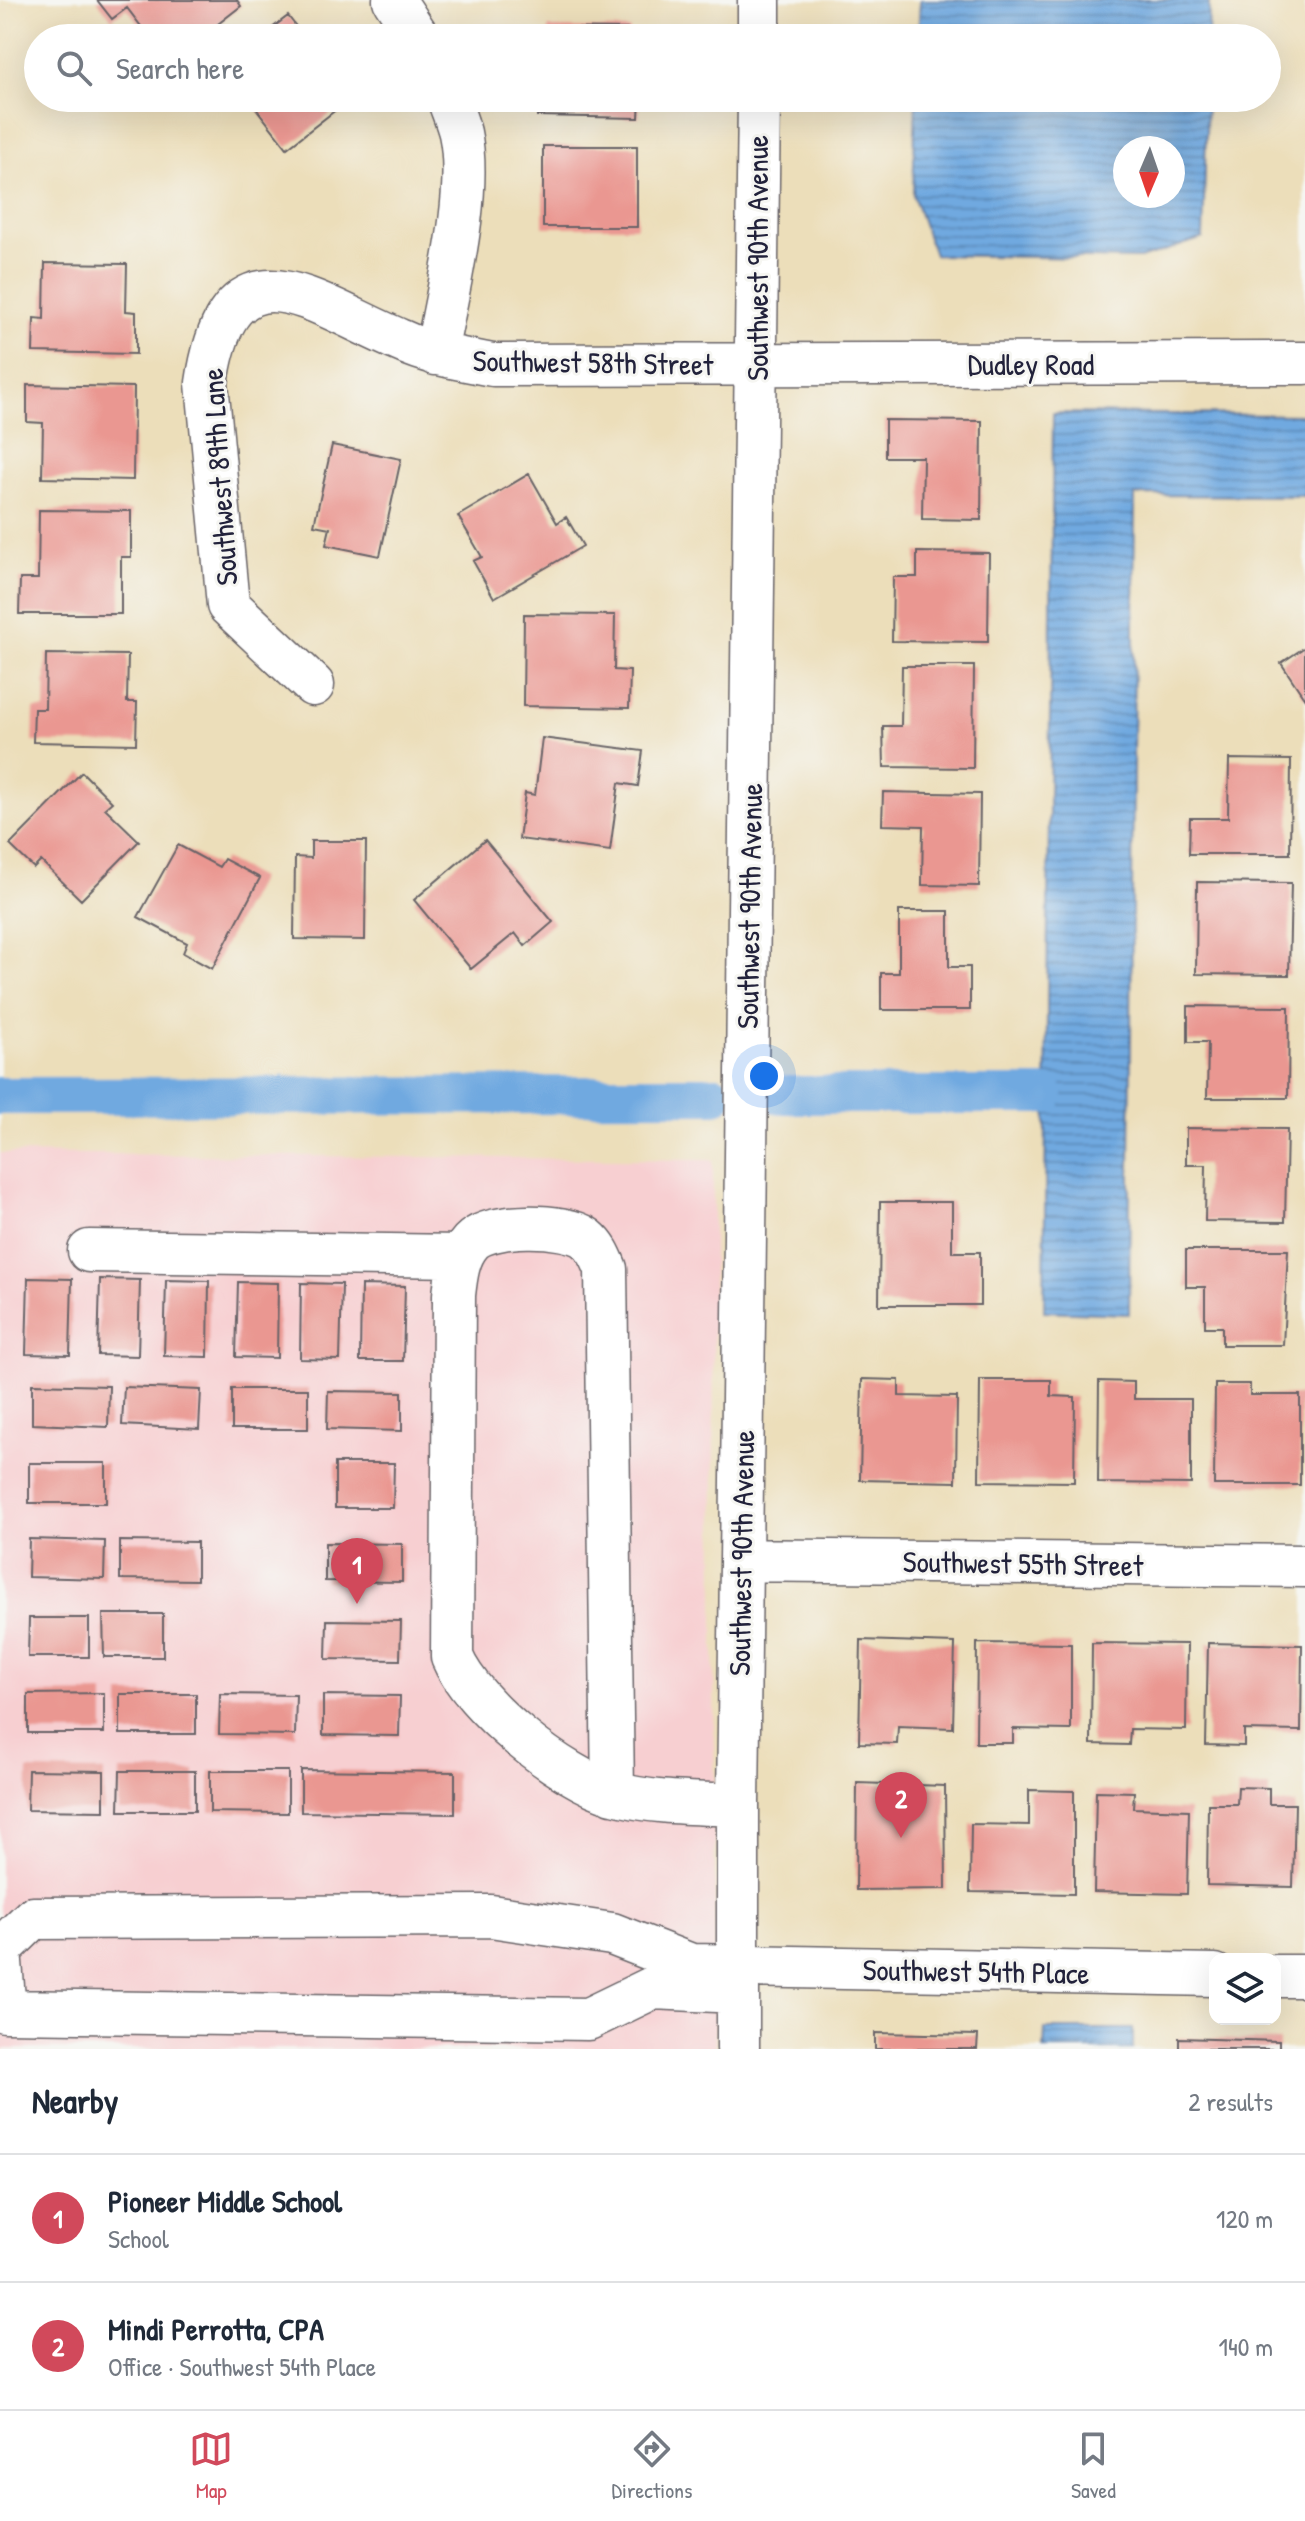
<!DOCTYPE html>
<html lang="en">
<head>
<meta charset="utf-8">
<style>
  :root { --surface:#fff; --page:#f2f2f3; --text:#1f2937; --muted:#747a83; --line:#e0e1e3; --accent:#d1495b }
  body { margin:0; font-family:"Patrick Hand",sans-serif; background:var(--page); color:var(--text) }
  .controls { position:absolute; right:24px; bottom:24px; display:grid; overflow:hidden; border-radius:16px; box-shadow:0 8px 32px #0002 }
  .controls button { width:72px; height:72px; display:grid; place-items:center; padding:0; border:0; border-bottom:2px solid var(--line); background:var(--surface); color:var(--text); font:40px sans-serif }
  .compass { position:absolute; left:1113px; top:136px; width:72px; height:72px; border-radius:50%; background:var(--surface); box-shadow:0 8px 32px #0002; rotate:182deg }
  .you { position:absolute; left:764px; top:1076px; width:28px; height:28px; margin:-20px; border:6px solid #fff; border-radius:50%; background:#1a73e8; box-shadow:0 0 0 12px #1a73e833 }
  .badge { display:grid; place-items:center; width:52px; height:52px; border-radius:50%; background:var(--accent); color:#fff; font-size:26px; font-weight:700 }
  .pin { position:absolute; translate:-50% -66px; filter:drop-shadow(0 2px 4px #0008) }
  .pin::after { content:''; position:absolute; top:42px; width:28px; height:24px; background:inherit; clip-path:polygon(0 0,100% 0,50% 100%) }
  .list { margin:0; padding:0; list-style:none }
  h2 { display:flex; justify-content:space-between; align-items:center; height:104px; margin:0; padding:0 32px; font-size:34px }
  h2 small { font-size:26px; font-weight:400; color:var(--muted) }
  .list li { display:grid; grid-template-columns:52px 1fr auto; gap:24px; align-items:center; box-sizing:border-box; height:128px; padding:0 32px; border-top:2px solid var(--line) }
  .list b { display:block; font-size:30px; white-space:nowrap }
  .list p { margin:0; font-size:26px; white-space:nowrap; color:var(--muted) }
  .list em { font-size:26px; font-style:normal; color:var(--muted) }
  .icon { flex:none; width:44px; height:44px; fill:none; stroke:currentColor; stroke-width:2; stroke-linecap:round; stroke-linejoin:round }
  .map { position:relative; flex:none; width:1305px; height:2049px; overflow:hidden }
  .search { position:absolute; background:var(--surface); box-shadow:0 8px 32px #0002; left:24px; right:24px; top:24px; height:88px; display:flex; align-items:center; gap:20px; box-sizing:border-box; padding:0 28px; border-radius:44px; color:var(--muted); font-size:30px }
  .sheet { height:360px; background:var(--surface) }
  nav { display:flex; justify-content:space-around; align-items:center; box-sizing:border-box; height:112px; border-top:2px solid var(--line); background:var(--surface); font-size:22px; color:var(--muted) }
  nav a { display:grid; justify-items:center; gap:4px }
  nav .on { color:var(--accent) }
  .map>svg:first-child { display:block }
</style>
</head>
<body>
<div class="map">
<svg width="1305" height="2049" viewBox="0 0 1305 2049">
  <defs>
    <pattern id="water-rules" width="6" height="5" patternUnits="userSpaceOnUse" patternTransform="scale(2)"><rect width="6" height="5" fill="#70a9e0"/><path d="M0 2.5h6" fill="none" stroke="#5c89b7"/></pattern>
  </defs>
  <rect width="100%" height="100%" fill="#f6f6f2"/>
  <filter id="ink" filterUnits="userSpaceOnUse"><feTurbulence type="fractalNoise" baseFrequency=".0125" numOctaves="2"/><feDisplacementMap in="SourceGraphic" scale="16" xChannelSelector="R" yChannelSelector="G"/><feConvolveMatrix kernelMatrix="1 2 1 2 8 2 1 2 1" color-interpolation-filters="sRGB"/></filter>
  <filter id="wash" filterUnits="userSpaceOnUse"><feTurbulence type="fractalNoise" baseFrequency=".006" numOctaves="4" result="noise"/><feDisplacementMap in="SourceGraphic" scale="32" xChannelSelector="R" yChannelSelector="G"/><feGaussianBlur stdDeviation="1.8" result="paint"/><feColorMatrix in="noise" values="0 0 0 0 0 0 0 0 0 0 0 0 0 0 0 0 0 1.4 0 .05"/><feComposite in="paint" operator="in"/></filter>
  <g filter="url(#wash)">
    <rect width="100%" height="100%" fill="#ecdeba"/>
    <!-- built -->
    <path fill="#f7cfd1" d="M 0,1153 L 713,1160 L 715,2049 L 0,2049 Z"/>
    <!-- water -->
    <path fill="url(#water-rules)" stroke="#49668e" stroke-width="2" fill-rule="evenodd" d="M 920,0 L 1209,0 L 1208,38 L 918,38 Z
      M 916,98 L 1207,98 L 1203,238 L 1140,259 L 934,255 L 913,195 ZM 1173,148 L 1173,196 L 1125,196 L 1125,148 Z
      M 1053,413 L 1305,415 L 1305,496 L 1135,495 L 1129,1314 L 1044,1311 Z
      M 1045,2029 L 1133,2029 L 1133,2049 L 1044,2049 Z"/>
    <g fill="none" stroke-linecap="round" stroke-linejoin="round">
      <!-- canal -->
      <path stroke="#70a9e0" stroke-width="38" d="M 779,1095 L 1045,1095
        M 0,1096 L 715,1095"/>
    </g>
    <g id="blocks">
      <!-- building -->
      <path fill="#ea9791" d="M 97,0 L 237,0 L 241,6 L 200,38 L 150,38 L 127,8 L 112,19 Z
        M 288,16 L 305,38 L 259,38 Z
        M 548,28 L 630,29 L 630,38 L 548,38 Z
        M 248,98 L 351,98 L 287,148 Z
        M 537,98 L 640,98 L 639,118 L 537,116 Z
        M 543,146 L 637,146 L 637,227 L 543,227 Z
        M 45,263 L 127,264 L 126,311 L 136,312 L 136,354 L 33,352 L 34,318 L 44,319 Z
        M 27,385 L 134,387 L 133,480 L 42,478 L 43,423 L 27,422 Z
        M 885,420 L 982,421 L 981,520 L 922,519 L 923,457 L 885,457 Z
        M 332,445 L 401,459 L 380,556 L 326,545 L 330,528 L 314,525 Z
        M 529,474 L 557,523 L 566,517 L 583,546 L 494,598 L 473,561 L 482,557 L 458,516 Z
        M 39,510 L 131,511 L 131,557 L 121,557 L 121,614 L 19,614 L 20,579 L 38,579 Z
        M 917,552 L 989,553 L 988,642 L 892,641 L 893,577 L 917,577 Z
        M 524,614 L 615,615 L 614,670 L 630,671 L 629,708 L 523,706 Z
        M 1305,647 L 1305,699 L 1281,663 Z
        M 46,654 L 128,655 L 127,702 L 137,702 L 136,744 L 33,742 L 34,709 L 45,709 Z
        M 902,666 L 974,666 L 973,768 L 884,767 L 883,726 L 901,726 Z
        M 542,738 L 643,751 L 638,786 L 619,783 L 610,851 L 519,839 L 525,793 L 535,795 Z
        M 1229,759 L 1291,760 L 1290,854 L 1189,854 L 1190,818 L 1228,818 Z
        M 82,772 L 112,802 L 105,808 L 139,841 L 81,900 L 41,861 L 34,868 L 10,845 Z
        M 883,792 L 980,794 L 979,886 L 922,885 L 923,826 L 882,825 Z
        M 485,840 L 553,922 L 525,946 L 515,933 L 471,969 L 414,900 Z
        M 311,841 L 366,841 L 365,940 L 294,939 L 295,857 L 311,858 Z
        M 178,845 L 219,867 L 224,859 L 260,878 L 212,969 L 183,953 L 187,943 L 138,917 Z
        M 1197,882 L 1291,883 L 1289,975 L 1196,974 Z
        M 899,911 L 949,911 L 949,967 L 970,967 L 970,1010 L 881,1010 L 881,973 L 899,973 Z
        M 1188,1006 L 1289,1007 L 1288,1098 L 1207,1098 L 1208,1042 L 1188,1042 Z
        M 1186,1128 L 1287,1129 L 1285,1222 L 1205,1221 L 1206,1165 L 1186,1165 Z
        M 880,1202 L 952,1202 L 952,1252 L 980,1252 L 980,1305 L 879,1305 Z
        M 1186,1250 L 1288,1250 L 1283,1345 L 1222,1345 L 1222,1327 L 1205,1327 L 1205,1287 L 1186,1287 Z
        M 28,1278 L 72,1279 L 70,1355 L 26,1354 Z
        M 100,1279 L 140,1280 L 138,1356 L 98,1355 Z
        M 166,1280 L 209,1281 L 208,1357 L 164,1356 Z
        M 238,1282 L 278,1283 L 277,1358 L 236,1357 Z
        M 301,1283 L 342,1284 L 340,1360 L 300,1359 Z
        M 361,1285 L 405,1286 L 403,1361 L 360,1361 Z
        M 862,1379 L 899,1380 L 899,1396 L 957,1397 L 956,1482 L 860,1480 Z
        M 980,1380 L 1051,1380 L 1051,1396 L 1075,1397 L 1074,1482 L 979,1481 Z
        M 1099,1381 L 1134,1382 L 1134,1399 L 1191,1399 L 1191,1484 L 1098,1483 Z
        M 32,1384 L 109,1386 L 108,1427 L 32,1424 Z
        M 1215,1384 L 1250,1384 L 1250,1395 L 1300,1395 L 1300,1485 L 1214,1485 Z
        M 124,1387 L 201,1390 L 199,1429 L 122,1425 Z
        M 232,1389 L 308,1389 L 308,1429 L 232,1429 Z
        M 328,1391 L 402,1392 L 402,1431 L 327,1429 Z
        M 29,1463 L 106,1463 L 106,1503 L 29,1503 Z
        M 335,1463 L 394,1463 L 393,1508 L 335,1508 Z
        M 29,1539 L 105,1541 L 104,1579 L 28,1577 Z
        M 120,1541 L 197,1542 L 197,1580 L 120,1579 Z
        M 325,1543 L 402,1544 L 402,1582 L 325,1581 Z
        M 103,1614 L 163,1614 L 163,1657 L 104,1657 Z
        M 29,1618 L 89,1618 L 89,1657 L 28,1657 Z
        M 327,1620 L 401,1621 L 400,1660 L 326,1659 Z
        M 861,1640 L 955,1643 L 953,1728 L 898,1726 L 897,1744 L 859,1743 Z
        M 977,1643 L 1071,1644 L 1071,1730 L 1013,1729 L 1013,1743 L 976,1743 Z
        M 1092,1643 L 1187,1644 L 1186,1730 L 1130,1729 L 1129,1745 L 1091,1744 Z
        M 1208,1643 L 1302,1645 L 1301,1731 L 1244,1730 L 1244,1746 L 1206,1745 Z
        M 104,1693 L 104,1733 L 28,1733 L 28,1694 Z
        M 120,1694 L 196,1694 L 196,1734 L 120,1734 Z
        M 220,1694 L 296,1695 L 295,1735 L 219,1734 Z
        M 323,1695 L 400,1696 L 399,1736 L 323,1735 Z
        M 28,1770 L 104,1771 L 104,1811 L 27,1810 Z
        M 301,1770 L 455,1772 L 455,1814 L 301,1812 Z
        M 120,1771 L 195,1771 L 195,1811 L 119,1811 Z
        M 210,1771 L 288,1771 L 288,1813 L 210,1812 Z
        M 857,1783 L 945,1786 L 946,1889 L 856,1890 Z
        M 1238,1787 L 1269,1788 L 1269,1804 L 1295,1804 L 1293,1887 L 1207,1885 L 1208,1804 L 1237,1804 Z
        M 1029,1790 L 1074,1791 L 1074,1894 L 970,1892 L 971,1824 L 1029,1825 Z
        M 1096,1791 L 1134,1792 L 1133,1808 L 1189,1810 L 1187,1894 L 1094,1892 Z
        M 875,2033 L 978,2035 L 977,2049 L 875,2049 Z
        M 1179,2038 L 1279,2041 L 1279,2049 L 1179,2049 Z"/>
    </g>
  </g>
  <g filter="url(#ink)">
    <use href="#blocks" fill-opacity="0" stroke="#696467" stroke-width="2"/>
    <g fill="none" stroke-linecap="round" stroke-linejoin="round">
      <!-- minor casing -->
      <g stroke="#696467" stroke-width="45">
        <path id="minor" d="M 394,0 L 419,38
          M 759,38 L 759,0
          M 436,354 C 447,293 473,193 460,133 C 457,121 452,110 448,98
          M 313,685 L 228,605 L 207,383 C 229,233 311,303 399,340 C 429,354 461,359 493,365 L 1305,363
          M 89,1251 L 461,1256
          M 741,1560 L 1305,1566
          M 613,1793 L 606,1269 C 601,1257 597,1247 586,1238 C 565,1223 489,1222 471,1242 C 458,1256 456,1277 454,1295 L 452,1657 C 472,1706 562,1778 614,1793 C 654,1804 697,1803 738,1805
          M 1275,1976 L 1305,1976
          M 738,1992 L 652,1988 L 588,2019 L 5,2011 L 0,1950 L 33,1918 L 491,1916 L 612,1934 L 691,1965 L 1215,1975
          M 738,2049 L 738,1805 L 759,98"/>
      </g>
      <!-- minor -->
      <use href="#minor" stroke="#fff" stroke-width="42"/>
    </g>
  </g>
  <g text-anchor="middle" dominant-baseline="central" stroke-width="6" stroke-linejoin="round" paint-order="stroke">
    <!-- street labels -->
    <g font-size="30" fill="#22223b" stroke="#f6f6f2">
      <text transform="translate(757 258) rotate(-90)">Southwest 90th Avenue</text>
      <text transform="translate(593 362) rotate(1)">Southwest 58th Street</text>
      <text x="1031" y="364">Dudley Road</text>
      <text transform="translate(219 477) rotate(-94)">Southwest 89th Lane</text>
      <text transform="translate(749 906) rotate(-89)">Southwest 90th Avenue</text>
      <text transform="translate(741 1553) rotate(-89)">Southwest 90th Avenue</text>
      <text transform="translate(1023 1563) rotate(1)">Southwest 55th Street</text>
      <text transform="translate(976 1971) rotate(1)">Southwest 54th Place</text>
    </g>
  </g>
</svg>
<div class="controls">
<button><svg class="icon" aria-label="layers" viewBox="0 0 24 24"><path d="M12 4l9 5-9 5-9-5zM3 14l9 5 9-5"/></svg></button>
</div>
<svg class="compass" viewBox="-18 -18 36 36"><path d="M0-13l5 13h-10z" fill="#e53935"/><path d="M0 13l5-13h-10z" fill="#747a83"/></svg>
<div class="you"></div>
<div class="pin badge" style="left:357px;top:1604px">1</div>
<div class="pin badge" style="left:901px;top:1838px">2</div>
<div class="search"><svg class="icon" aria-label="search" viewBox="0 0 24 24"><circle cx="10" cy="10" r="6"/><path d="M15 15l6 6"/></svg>Search here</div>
</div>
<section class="sheet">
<h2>Nearby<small>2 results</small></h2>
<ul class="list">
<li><span class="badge">1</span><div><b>Pioneer Middle School</b><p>School</p></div><em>120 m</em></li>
<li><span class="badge">2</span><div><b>Mindi Perrotta, CPA</b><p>Office · Southwest 54th Place</p></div><em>140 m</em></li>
</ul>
</section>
<nav>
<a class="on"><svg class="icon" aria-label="map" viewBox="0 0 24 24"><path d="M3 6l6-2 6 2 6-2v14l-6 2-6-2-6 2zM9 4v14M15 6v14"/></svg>Map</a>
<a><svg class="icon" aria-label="directions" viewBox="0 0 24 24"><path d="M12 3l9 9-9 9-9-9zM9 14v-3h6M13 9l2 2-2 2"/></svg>Directions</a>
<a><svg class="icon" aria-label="saved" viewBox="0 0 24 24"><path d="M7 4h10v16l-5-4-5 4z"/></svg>Saved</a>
</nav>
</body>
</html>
